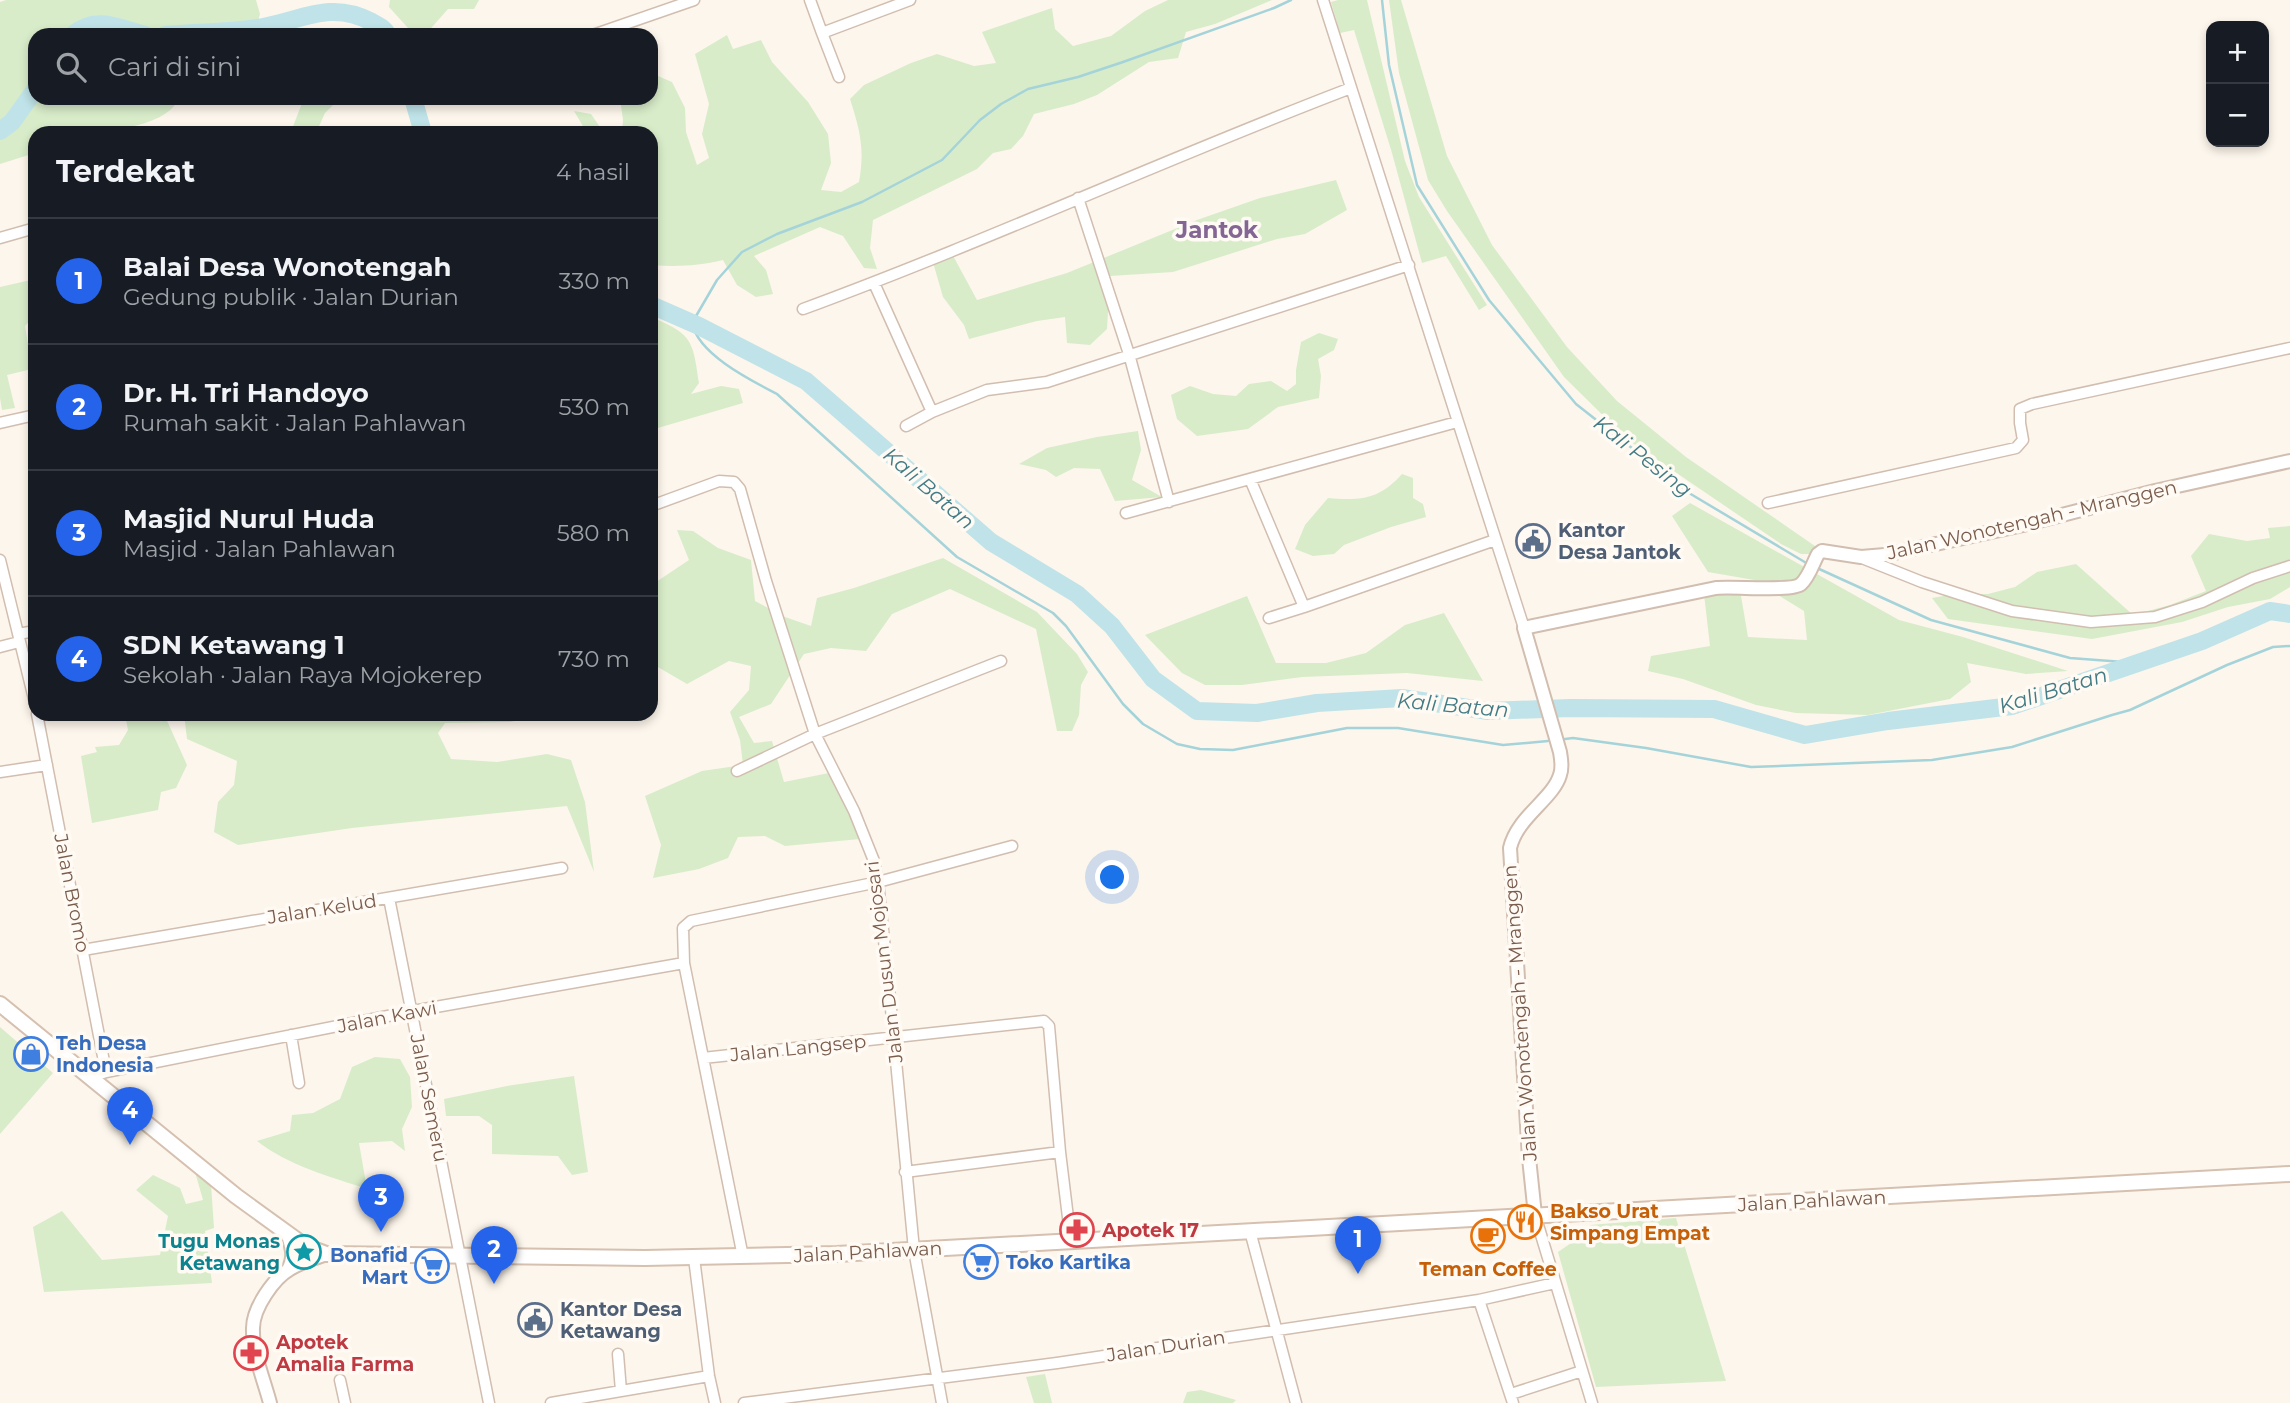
<!DOCTYPE html>
<html lang="id">
<head>
<meta charset="utf-8">
<style>
  :root { --surface:#171b24; --page:#20242c; --text:#f1f3f6; --muted:#9ea1a6; --line:#363941; --accent:#2563eb }
  body { margin:0; font-family:Montserrat,sans-serif; background:var(--page); color:var(--text) }
  .controls { position:absolute; right:21px; top:21px; display:grid; overflow:hidden; border-radius:14px; box-shadow:0 4px 10px #0003 }
  .controls button { width:63px; height:63px; display:grid; place-items:center; padding:0; border:0; border-bottom:2px solid var(--line); background:var(--surface); color:var(--text); font:35px sans-serif }
  .you { position:absolute; left:1113px; top:878px; width:24px; height:24px; margin:-18px; border:5px solid #fff; border-radius:50%; background:#1a73e8; box-shadow:0 0 0 10px #1a73e833 }
  .badge { display:grid; place-items:center; width:46px; height:46px; border-radius:50%; background:var(--accent); color:#fff; font-size:23px; font-weight:700 }
  .pin { position:absolute; translate:-50% -58px; filter:drop-shadow(0 2px 4px #0008) }
  .pin::after { content:''; position:absolute; top:37px; width:24px; height:21px; background:inherit; clip-path:polygon(0 0,100% 0,50% 100%) }
  .list { margin:0; padding:0; list-style:none }
  h2 { display:flex; justify-content:space-between; align-items:center; height:91px; margin:0; padding:0 28px; font-size:30px }
  h2 small { font-size:23px; font-weight:400; color:var(--muted) }
  .list li { display:grid; grid-template-columns:46px 1fr auto; gap:21px; align-items:center; box-sizing:border-box; height:126px; padding:0 28px; border-top:2px solid var(--line) }
  .list b { display:block; font-size:26px; white-space:nowrap }
  .list p { margin:0; font-size:23px; white-space:nowrap; color:var(--muted) }
  .list em { font-size:23px; font-style:normal; color:var(--muted) }
  .icon { flex:none; width:38px; height:38px; fill:none; stroke:currentColor; stroke-width:2; stroke-linecap:round; stroke-linejoin:round }
  .map { position:relative; flex:none; width:2290px; height:1403px; overflow:hidden }
  .search { position:absolute; background:var(--surface); box-shadow:0 4px 10px #0003; left:28px; top:28px; width:630px; height:77px; display:flex; align-items:center; gap:18px; box-sizing:border-box; padding:0 24px; border-radius:21px; color:var(--muted); font-size:26px }
  .panel { position:absolute; background:var(--surface); box-shadow:0 4px 10px #0003; left:28px; top:126px; width:630px; height:595px; border-radius:21px }
  .map>svg:first-child { display:block }
</style>
</head>
<body>
<div class="map">
<svg width="2290" height="1403" viewBox="0 0 2290 1403">
  <rect width="100%" height="100%" fill="#fdf6ec"/>
  <!-- green -->
  <path fill="#d8ecc9" d="M 6,0 L 256,0 L 260,14 L 256,28 L 288,19 L 291,35 L 35,35 L 35,98 L 175,98 L 175,105 C 151,135 71,133 35,133 L 35,153 L 0,164 L 0,2 Z
    M 390,0 L 479,0 L 474,9 L 448,9 L 425,35 L 408,28 L 389,7 Z
    M 1168,0 L 1272,0 L 1215,24 L 1186,32 L 1178,58 L 1149,62 L 1097,95 L 1074,104 L 1034,114 L 1023,136 L 1011,149 L 993,153 L 977,169 L 873,220 L 870,248 L 877,269 L 864,268 L 843,236 L 820,227 L 754,256 L 766,270 L 773,294 L 756,297 L 737,285 L 723,260 C 698,266 676,267 651,265 L 651,133 L 622,133 L 623,120 L 620,98 L 651,98 L 651,73 L 672,82 L 685,108 L 686,132 L 697,165 L 709,158 L 702,134 L 709,104 L 695,54 L 727,35 L 733,49 L 761,40 L 772,62 L 808,102 L 828,134 L 831,163 L 821,190 L 841,192 L 859,182 C 865,150 860,130 850,99 L 864,85 L 911,63 L 937,54 L 974,66 L 996,63 L 982,32 L 1052,8 L 1055,29 L 1073,46 L 1111,36 L 1145,11 Z
    M 1338,0 L 1367,0 L 1405,161 L 1419,197 L 1487,305 L 1479,310 L 1446,256 L 1422,263 L 1392,153 L 1354,30 L 1340,33 L 1331,2 Z
    M 1389,0 L 1401,0 L 1447,156 L 1492,245 L 1567,347 L 1617,401 L 1686,457 L 1815,546 L 1814,554 L 1801,554 L 1781,544 L 1628,440 L 1564,377 L 1447,211 L 1428,180 L 1399,73 Z
    M 304,98 L 362,98 L 358,103 L 337,101 L 325,113 L 316,133 L 287,133 L 292,129 Z
    M 574,111 L 591,114 L 604,133 L 587,133 Z
    M 1336,180 L 1347,210 L 1305,234 L 1277,239 L 1173,272 L 1110,276 L 1107,329 L 1090,345 L 1067,343 L 1065,317 L 1037,321 L 969,339 L 964,325 L 943,297 L 932,259 L 951,252 L 977,300 L 1067,273 L 1197,220 L 1260,198 Z
    M 35,279 L 35,315 L 25,326 L 32,369 L 7,375 L 15,408 L 2,410 L 0,398 L 0,287 Z
    M 651,317 C 692,334 693,340 699,383 L 691,394 L 721,386 L 739,389 L 743,403 L 651,430 Z
    M 1319,333 L 1338,339 L 1334,350 L 1318,359 L 1321,376 L 1319,398 L 1278,407 L 1248,429 L 1197,436 L 1177,419 L 1171,395 L 1190,386 L 1213,394 L 1236,396 L 1249,384 L 1271,381 L 1287,391 L 1296,384 L 1296,370 L 1301,342 Z
    M 1138,431 L 1141,450 L 1132,480 L 1162,497 L 1115,501 L 1100,469 L 1074,468 L 1056,477 L 1046,470 L 1019,464 L 1047,448 L 1097,437 Z
    M 1402,474 L 1413,478 L 1413,498 L 1423,504 L 1426,517 L 1391,527 L 1344,545 L 1334,554 L 1313,556 L 1295,549 L 1305,525 L 1328,498 C 1361,501 1380,499 1402,474 Z
    M 1690,503 L 1899,620 L 1963,637 L 2068,671 L 2026,674 L 1967,663 L 1971,682 L 1950,699 L 1868,715 L 1796,713 L 1756,705 L 1683,679 L 1648,671 L 1651,656 L 1710,646 L 1704,594 L 1740,590 L 1748,637 L 1807,640 L 1804,611 L 1754,580 L 1708,572 L 1672,516 Z
    M 2290,526 L 2290,587 L 2270,599 L 2228,607 L 2182,622 L 2092,639 L 1948,619 L 1932,598 L 1955,594 L 1988,594 L 2015,587 L 2037,572 L 2076,564 L 2133,615 L 2170,605 L 2206,591 L 2191,556 L 2209,534 L 2247,541 L 2270,538 L 2268,528 Z
    M 677,530 L 693,531 L 718,548 L 751,560 L 755,601 L 785,617 L 811,626 L 817,598 L 854,588 L 943,558 L 1037,612 L 1077,654 L 1088,672 L 1081,685 L 1079,715 L 1072,731 L 1057,731 L 1036,629 L 950,589 L 892,614 L 866,651 L 831,648 L 804,654 L 771,704 L 739,717 L 754,743 L 772,741 L 784,782 L 834,772 L 860,839 L 785,846 L 765,836 L 738,837 L 728,858 L 699,869 L 653,878 L 661,845 L 645,796 L 702,771 L 743,765 L 740,740 L 730,712 L 749,690 L 751,666 L 729,661 L 687,684 L 651,663 L 651,582 L 656,582 L 689,560 Z
    M 1247,596 L 1276,663 L 1326,663 L 1366,653 L 1405,625 L 1444,613 L 1483,681 L 1407,673 L 1302,677 L 1242,685 L 1205,685 L 1182,673 L 1145,635 Z
    M 125,714 L 164,714 L 187,765 L 176,788 L 161,792 L 158,810 L 92,823 L 81,756 L 97,752 L 95,747 L 119,745 L 128,730 Z
    M 184,714 L 550,714 L 510,722 L 445,723 L 438,733 L 451,759 L 497,762 L 547,754 L 571,760 L 585,802 L 594,872 L 567,806 L 352,828 L 238,845 L 214,832 L 218,802 L 234,785 L 237,761 L 187,739 Z
    M 0,1027 L 53,1073 L 0,1134 Z
    M 375,1057 L 400,1059 L 410,1077 L 412,1107 L 402,1129 L 405,1151 L 392,1141 L 359,1143 L 367,1189 C 329,1176 289,1166 257,1141 L 290,1131 L 292,1115 L 313,1113 L 340,1099 L 352,1067 Z
    M 574,1076 L 588,1172 L 572,1175 L 558,1156 L 492,1154 L 492,1125 L 479,1116 L 446,1116 L 444,1099 L 507,1086 Z
    M 195,1172 L 211,1184 L 214,1228 L 205,1231 L 212,1283 L 44,1292 L 33,1227 L 62,1211 L 102,1260 L 160,1255 L 168,1216 L 136,1190 L 153,1175 L 180,1188 L 186,1204 L 203,1200 Z
    M 1676,1218 L 1726,1381 L 1596,1387 L 1558,1252 L 1577,1239 L 1590,1225 Z
    M 1045,1374 L 1052,1403 L 1034,1403 L 1026,1377 Z
    M 1201,1390 L 1236,1400 L 1233,1403 L 1183,1403 L 1187,1392 Z"/>
  <g fill="none" stroke-linecap="round" stroke-linejoin="round">
    <!-- stream -->
    <path stroke="#a5d3da" stroke-width="2.5" d="M 1291,0 L 1274,8 L 1123,62 L 1078,77 L 1028,89 L 1001,104 L 980,120 L 942,160 L 862,202 L 777,234 L 742,252 L 717,280 L 692,323 C 698,354 750,380 777,394 L 957,557 L 1053,613 L 1066,626 L 1123,704 L 1143,724 L 1177,744 L 1200,749 L 1233,750 L 1347,728 L 1398,728 L 1503,745 L 1548,741
      M 1382,0 L 1389,65 L 1417,185 L 1489,300 L 1576,404 L 1689,493 L 1808,564
      M 1817,568 L 1931,620 L 2070,658 L 2137,663
      M 1565,739 L 1573,738 L 1646,748 L 1751,767 L 1932,760 L 2012,747 L 2112,715 L 2130,710 L 2227,665 L 2273,647 L 2290,646"/>
    <!-- river -->
    <path stroke="#bfe3e8" stroke-width="18" d="M 73,35 C 95,15 119,28 145,35
      M 165,35 C 197,32 231,33 263,27 C 302,20 331,0 372,22 C 379,26 384,28 388,35
      M 413,98 L 423,133
      M 0,131 L 12,122 L 35,90
      M 651,305 L 699,326 L 806,381 L 991,542 L 1077,594 L 1112,626 L 1153,679 L 1197,711 L 1257,713 L 1317,703 L 1402,698 L 1488,711 L 1570,708 L 1714,709 L 1805,735 L 1888,721 L 2012,706 L 2202,641 L 2270,611 L 2290,614"/>
    <!-- minor casing -->
    <g stroke="#d1beb0" stroke-width="13">
      <path id="minor" d="M 810,0 L 822,33 L 910,0
        M 1323,0 L 1524,628
        M 822,33 L 839,77
        M 593,35 L 694,0
        M 1078,198 L 1129,354 L 1169,502
        M 0,238 L 35,228
        M 874,283 L 932,412
        M 803,309 C 988,241 1167,158 1351,88
        M 0,423 L 35,415
        M 906,426 L 932,412 L 987,390 L 1047,382 L 1409,265
        M 1250,479 L 1304,607 L 1495,540
        M 1768,503 L 2016,448 L 2023,440 L 2020,423 L 2020,409 L 2032,404 L 2290,348
        M 651,506 L 719,481 L 734,482 L 740,489 L 766,581 L 815,734 L 854,811 L 874,861 L 878,882 L 890,998 L 914,1250 L 942,1403
        M 1126,513 L 1457,422
        M 1862,558 L 1922,582 L 2012,611 L 2091,622 L 2155,617 L 2202,602 L 2253,578 L 2290,566
        M 0,560 L 35,703
        M 1269,618 L 1304,607
        M 18,634 L 35,631
        M 0,647 L 19,642
        M 37,714 L 106,1072
        M 737,771 L 815,734 L 1001,661
        M 0,772 L 47,765
        M 389,898 L 489,1403
        M 83,950 L 562,868
        M 291,1035 L 299,1083
        M 703,1058 L 1044,1021 L 1049,1026 L 1060,1152 L 1071,1242
        M 91,1077 L 106,1072 L 413,1011 L 684,963
        M 905,1172 L 1060,1152
        M 1535,1215 L 1592,1403
        M 1250,1231 L 1296,1403
        M 743,1257 L 684,963 L 683,928 L 691,921 L 878,882 L 1012,846
        M 694,1258 L 709,1376 L 715,1403
        M 1479,1300 L 1555,1283
        M 618,1354 L 621,1391
        M 340,1380 L 345,1403
        M 1511,1394 L 1582,1371
        M 551,1403 L 709,1376
        M 744,1403 L 1057,1363 L 1479,1300 L 1513,1403"/>
    </g>
    <!-- tertiary casing -->
    <g stroke="#d1beb0" stroke-width="16">
      <path id="tertiary" d="M 1535,1215 L 1529,1158 L 1510,848 C 1517,817 1553,799 1560,775 C 1563,767 1561,759 1560,752 L 1524,628 L 1716,588 C 1733,586 1792,592 1801,584 C 1809,577 1813,563 1818,554 L 1822,551 L 1861,557 L 1885,555 L 2023,525 L 2155,491 L 2290,461
        M 288,1235 C 292,1249 295,1256 288,1270
        M 270,1403 C 264,1380 252,1352 253,1328 C 253,1308 274,1278 290,1269 C 301,1262 314,1259 326,1254"/>
    </g>
    <!-- secondary casing -->
    <g stroke="#d6c0b0" stroke-width="18">
      <path id="secondary" d="M 0,1004 L 236,1196 L 305,1246 L 326,1254 L 645,1258 L 837,1254 L 2290,1174"/>
    </g>
    <!-- minor -->
    <use href="#minor" stroke="#fff" stroke-width="10"/>
    <!-- tertiary -->
    <use href="#tertiary" stroke="#fff" stroke-width="12"/>
    <!-- secondary -->
    <use href="#secondary" stroke="#fff" stroke-width="14"/>
  </g>
  <!-- icons -->
  <defs>
    <g id="civic-ring" transform="scale(1.75)"><circle r="9.5" fill="#fffaf3" stroke="#5c6f8a" stroke-width="1.5"/><path d="M-.6-6.5H3V-4.5H.6V-3L4-1V1h2V6H-6V1h2V-1L-.6-3ZM-1.2 2.5V6h2.4V2.5Z" fill="#5c6f8a"/></g>
    <g id="shop-ring" transform="scale(1.75)"><circle r="9.5" fill="#fffaf3" stroke="#3f7fe0" stroke-width="1.5"/><path d="M-5-2.5h2.3a2.7 3.5 0 0 1 5.4 0H5L5.5 6h-11ZM-1.5-2.5h3a1.5 2.3 0 0 0-3 0Z" fill="#3f7fe0"/></g>
    <g id="restaurant-ring" transform="scale(1.75)"><circle r="9.5" fill="#fffaf3" stroke="#e8710a" stroke-width="1.5"/><path d="M-5-6h1v4h1v-4h1v4h1v-4h1v5L-1.5 .5V6h-2V.5L-5-1ZM5-6V6H3V1.5H1.5Q1.5-4 5-6Z" fill="#e8710a"/></g>
    <g id="pharmacy-ring" transform="scale(1.75)"><circle r="9.5" fill="#fffaf3" stroke="#e0444e" stroke-width="1.5"/><path d="M-2-6h4v4h4v4h-4v4h-4v-4h-4v-4h4Z" fill="#e0444e"/></g>
    <g id="cafe-ring" transform="scale(1.75)"><circle r="9.5" fill="#fffaf3" stroke="#e8710a" stroke-width="1.5"/><path d="M-5.5-4.5H6V0H3Q3 3.5 0 3.5H-2.5Q-5.5 3.5-5.5 0ZM3-3.2v2h1.7v-2ZM-6 4.5H4V6H-6Z" fill="#e8710a"/></g>
    <g id="sight-ring" transform="scale(1.75)"><circle r="9.5" fill="#fffaf3" stroke="#0f9aa8" stroke-width="1.5"/><path d="M0-6L1.8-2.2L6-1.7L2.9 1.2L3.7 5.4L0 3.3L-3.7 5.4L-2.9 1.2L-6-1.7L-1.8-2.2Z" fill="#0f9aa8"/></g>
    <g id="supermarket-ring" transform="scale(1.75)"><circle r="9.5" fill="#fffaf3" stroke="#3f7fe0" stroke-width="1.5"/><path d="M-6-5.5h2.5l.6 2H6L4.5 2H-2.5L-4.4-4H-6ZM-1.5 3.2a1.3 1.3 0 1 0 .1 0ZM3 3.2a1.3 1.3 0 1 0 .1 0Z" fill="#3f7fe0"/></g>
  </defs>
  <g fill-rule="evenodd">
    <use href="#civic-ring" x="1533" y="541"/>
    <use href="#shop-ring" x="31" y="1054"/>
    <use href="#restaurant-ring" x="1525" y="1222"/>
    <use href="#pharmacy-ring" x="1077" y="1230"/>
    <use href="#cafe-ring" x="1488" y="1236"/>
    <use href="#sight-ring" x="304" y="1252"/>
    <use href="#supermarket-ring" x="981" y="1262"/>
    <use href="#supermarket-ring" x="432" y="1266"/>
    <use href="#civic-ring" x="535" y="1320"/>
    <use href="#pharmacy-ring" x="251" y="1353"/>
  </g>
  <g text-anchor="middle" dominant-baseline="central" stroke-width="7" stroke-linejoin="round" paint-order="stroke">
    <!-- street labels -->
    <g font-size="19" fill="#7a5c4d" stroke="#fffaf3">
      <text transform="translate(2032 520) rotate(-13)">Jalan Wonotengah - Mranggen</text>
      <text transform="translate(72 893) rotate(79)">Jalan Bromo</text>
      <text transform="translate(322 909) rotate(-9)">Jalan Kelud</text>
      <text transform="translate(884 962) rotate(-97)">Jalan Dusun Mojosari</text>
      <text transform="translate(1520 1013) rotate(-94)">Jalan Wonotengah - Mranggen</text>
      <text transform="translate(387 1017) rotate(-11)">Jalan Kawi</text>
      <text transform="translate(798 1048) rotate(-6)">Jalan Langsep</text>
      <text transform="translate(429 1098) rotate(79)">Jalan Semeru</text>
      <text transform="translate(1812 1201) rotate(-3)">Jalan Pahlawan</text>
      <text transform="translate(868 1252) rotate(-3)">Jalan Pahlawan</text>
      <text transform="translate(1166 1346) rotate(-9)">Jalan Durian</text>
    </g>
    <!-- service labels -->
    <g font-size="19" font-weight="bold" fill="#4e5e75" stroke="#fffaf3" text-anchor="start">
      <text x="1558" y="530">Kantor<tspan x="1558" dy="22">Desa Jantok</tspan></text>
      <text x="560" y="1309">Kantor Desa<tspan x="560" dy="22">Ketawang</tspan></text>
    </g>
    <!-- shop labels -->
    <g font-size="19" font-weight="bold" fill="#366cbe" stroke="#fffaf3" text-anchor="start">
      <text x="56" y="1043">Teh Desa<tspan x="56" dy="22">Indonesia</tspan></text>
      <text x="408" y="1255" text-anchor="end">Bonafid<tspan x="408" dy="22">Mart</tspan></text>
      <text x="1006" y="1262">Toko Kartika</text>
    </g>
    <!-- food labels -->
    <g font-size="19" font-weight="bold" fill="#c56008" stroke="#fffaf3" text-anchor="start">
      <text x="1550" y="1211">Bakso Urat<tspan x="1550" dy="22">Simpang Empat</tspan></text>
      <text x="1488" y="1269" text-anchor="middle">Teman Coffee</text>
    </g>
    <!-- health labels -->
    <g font-size="19" font-weight="bold" fill="#be3a42" stroke="#fffaf3" text-anchor="start">
      <text x="1102" y="1230">Apotek 17</text>
      <text x="276" y="1342">Apotek<tspan x="276" dy="22">Amalia Farma</tspan></text>
    </g>
    <!-- culture labels -->
    <g font-size="19" font-weight="bold" fill="#0d838f" stroke="#fffaf3" text-anchor="end">
      <text x="280" y="1241">Tugu Monas<tspan x="280" dy="22">Ketawang</tspan></text>
    </g>
    <!-- water labels -->
    <g font-size="21" font-style="italic" fill="#437c86" stroke="#fffaf3">
      <text transform="translate(1643 456) rotate(38)">Kali Pesing</text>
      <text transform="translate(929 488) rotate(41)">Kali Batan</text>
      <text transform="translate(2053 690) rotate(-17)">Kali Batan</text>
      <text transform="translate(1453 705) rotate(5)">Kali Batan</text>
    </g>
    <!-- quarter labels -->
    <g font-size="23" font-weight="bold" fill="#846695" stroke="#fffaf3">
      <text x="1217" y="230">Jantok</text>
    </g>
  </g>
</svg>
<div class="controls">
<button>+</button>
<button>−</button>
</div>
<div class="you"></div>
<div class="pin badge" style="left:1358px;top:1274px">1</div>
<div class="pin badge" style="left:494px;top:1284px">2</div>
<div class="pin badge" style="left:381px;top:1232px">3</div>
<div class="pin badge" style="left:130px;top:1145px">4</div>
<div class="search"><svg class="icon" aria-label="search" viewBox="0 0 24 24"><circle cx="10" cy="10" r="6"/><path d="M15 15l6 6"/></svg>Cari di sini</div>
<section class="panel">
<h2>Terdekat<small>4 hasil</small></h2>
<ul class="list">
<li><span class="badge">1</span><div><b>Balai Desa Wonotengah</b><p>Gedung publik · Jalan Durian</p></div><em>330 m</em></li>
<li><span class="badge">2</span><div><b>Dr. H. Tri Handoyo</b><p>Rumah sakit · Jalan Pahlawan</p></div><em>530 m</em></li>
<li><span class="badge">3</span><div><b>Masjid Nurul Huda</b><p>Masjid · Jalan Pahlawan</p></div><em>580 m</em></li>
<li><span class="badge">4</span><div><b>SDN Ketawang 1</b><p>Sekolah · Jalan Raya Mojokerep</p></div><em>730 m</em></li>
</ul>
</section>
</div>
</body>
</html>
